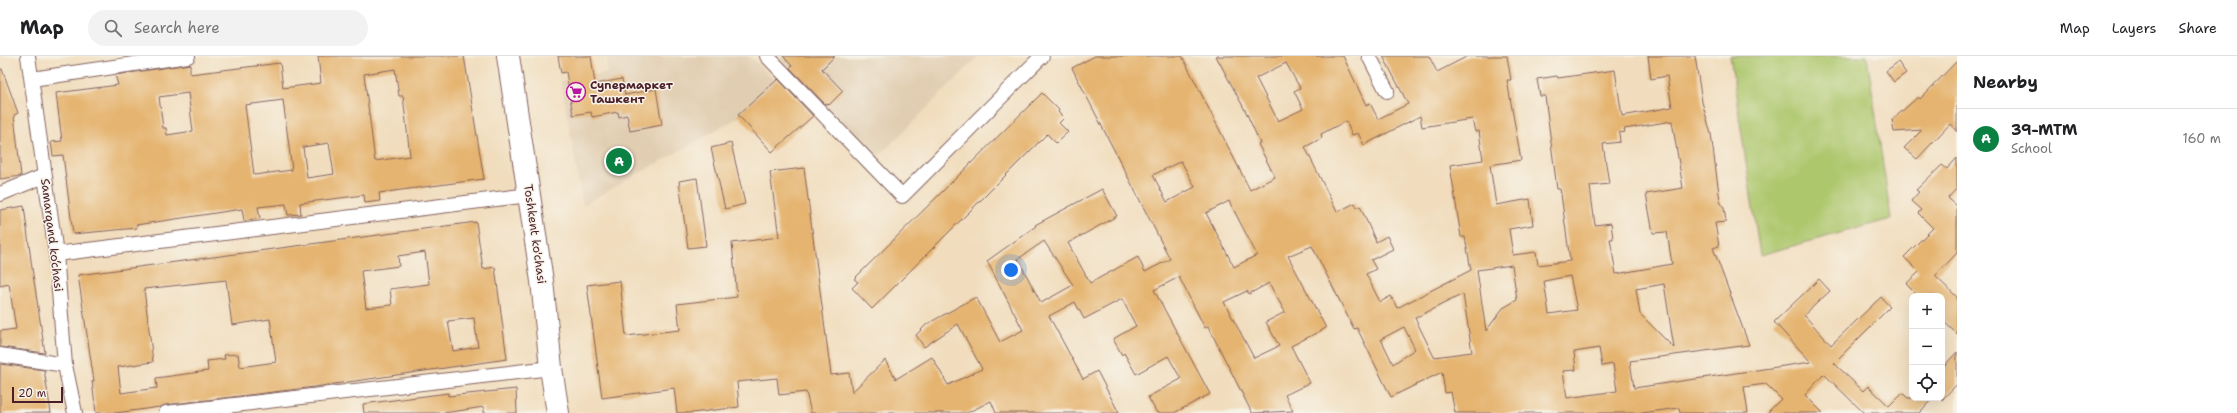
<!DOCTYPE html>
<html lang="en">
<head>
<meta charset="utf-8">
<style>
  :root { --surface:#fff; --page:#f2f2f2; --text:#202124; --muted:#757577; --line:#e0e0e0; --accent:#0b8043 }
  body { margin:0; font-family:"Shantell Sans",sans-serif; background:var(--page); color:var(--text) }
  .controls { position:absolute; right:12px; bottom:12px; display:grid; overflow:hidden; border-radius:8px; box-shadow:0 4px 16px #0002 }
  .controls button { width:36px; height:36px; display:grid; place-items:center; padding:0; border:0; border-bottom:1px solid var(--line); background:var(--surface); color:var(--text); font:20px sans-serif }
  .scale { position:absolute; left:12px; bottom:10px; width:51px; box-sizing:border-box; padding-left:4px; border:2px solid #4a1f2b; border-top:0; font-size:11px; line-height:14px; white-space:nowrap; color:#4a1f2b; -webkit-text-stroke:3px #f7f3e8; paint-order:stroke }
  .you { position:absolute; left:1011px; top:214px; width:14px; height:14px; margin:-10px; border:3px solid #fff; border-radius:50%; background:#1a73e8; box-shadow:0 0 0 6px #1a73e833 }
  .badge { display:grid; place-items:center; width:26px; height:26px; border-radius:50%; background:var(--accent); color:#fff; font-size:13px; font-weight:700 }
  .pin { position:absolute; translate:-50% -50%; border:2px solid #fff; box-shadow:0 1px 4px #0006 }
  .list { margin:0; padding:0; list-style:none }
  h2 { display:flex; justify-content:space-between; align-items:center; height:52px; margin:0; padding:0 16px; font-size:17px }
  h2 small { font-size:13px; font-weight:400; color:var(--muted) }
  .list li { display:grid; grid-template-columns:26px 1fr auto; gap:12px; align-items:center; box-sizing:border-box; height:60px; padding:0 16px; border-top:1px solid var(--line) }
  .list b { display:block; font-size:15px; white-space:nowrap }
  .list p { margin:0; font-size:13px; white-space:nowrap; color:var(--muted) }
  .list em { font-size:13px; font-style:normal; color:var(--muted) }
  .icon { flex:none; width:22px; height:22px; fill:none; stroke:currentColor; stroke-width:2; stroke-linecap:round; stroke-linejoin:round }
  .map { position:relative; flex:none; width:1957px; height:357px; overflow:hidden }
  header { display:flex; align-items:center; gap:24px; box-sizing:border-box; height:56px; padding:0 20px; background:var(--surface); border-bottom:1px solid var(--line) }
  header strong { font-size:19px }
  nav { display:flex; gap:22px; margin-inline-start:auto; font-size:14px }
  .search { width:280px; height:36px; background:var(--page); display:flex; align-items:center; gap:10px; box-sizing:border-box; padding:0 14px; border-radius:22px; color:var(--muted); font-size:15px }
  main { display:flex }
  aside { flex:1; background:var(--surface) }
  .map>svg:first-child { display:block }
</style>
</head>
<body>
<header>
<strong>Map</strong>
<div class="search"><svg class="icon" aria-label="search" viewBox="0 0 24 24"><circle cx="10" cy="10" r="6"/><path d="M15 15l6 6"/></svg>Search here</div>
<nav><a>Map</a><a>Layers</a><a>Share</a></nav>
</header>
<main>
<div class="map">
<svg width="1957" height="357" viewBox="0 0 1957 357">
  <rect width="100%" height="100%" fill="#f7f3e8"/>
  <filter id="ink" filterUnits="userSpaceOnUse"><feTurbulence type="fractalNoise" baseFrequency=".025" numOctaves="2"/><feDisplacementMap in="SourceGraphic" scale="8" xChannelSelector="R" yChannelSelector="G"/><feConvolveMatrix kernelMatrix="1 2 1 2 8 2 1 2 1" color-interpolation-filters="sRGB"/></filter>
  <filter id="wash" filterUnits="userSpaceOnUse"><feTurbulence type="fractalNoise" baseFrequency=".012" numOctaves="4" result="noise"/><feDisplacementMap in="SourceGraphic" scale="16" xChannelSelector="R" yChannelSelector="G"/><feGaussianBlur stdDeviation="0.9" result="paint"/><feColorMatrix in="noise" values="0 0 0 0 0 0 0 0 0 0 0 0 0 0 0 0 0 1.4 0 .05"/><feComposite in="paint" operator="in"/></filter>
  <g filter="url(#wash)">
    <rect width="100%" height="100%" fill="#f1ddbd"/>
    <!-- built -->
    <path fill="#e1cdb1" d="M 607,0 L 749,0 L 777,26 L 741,60 L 583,149 L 561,25 L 607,17 Z
      M 773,0 L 979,0 L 876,103 Z"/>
    <!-- green -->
    <path fill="#adc76d" stroke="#7c734c" d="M 1730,0 L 1867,0 L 1891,163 L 1760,199 Z"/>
    <g id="blocks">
      <!-- building -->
      <path fill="#e5b470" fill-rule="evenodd" d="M 318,0 L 464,0 L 484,123 L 379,137 L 380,145 L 365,147 L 364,139 L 300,147 L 301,158 L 288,159 L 286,148 L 258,151 L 260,162 L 244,165 L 242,153 L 136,169 L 137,172 L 73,178 L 63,99 L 53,100 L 51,86 L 62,85 L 56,37 L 118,29 L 115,19 L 190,8 L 190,18 L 280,7 L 283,32 L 321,27 ZM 395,13 L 399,40 L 403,40 L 410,100 L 375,105 L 364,18 ZM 188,37 L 193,75 L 167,79 L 166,72 L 163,72 L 159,41 ZM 283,44 L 292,114 L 254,119 L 245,49 ZM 329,87 L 334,118 L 307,122 L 303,91 Z
        M 558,0 L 591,0 L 595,28 L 622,23 L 625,39 L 656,33 L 662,69 L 630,75 L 627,59 L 619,61 L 618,56 L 592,61 L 591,56 L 573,59 L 566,16 L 561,17 Z
        M 783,0 L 835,0 L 822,13 L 843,35 L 829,49 L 827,47 L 825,48 L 790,12 L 792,10 Z
        M 1095,0 L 1182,0 L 1250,134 L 1275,121 L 1258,88 L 1260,87 L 1246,56 L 1216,0 L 1343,0 L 1366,49 L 1370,47 L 1378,63 L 1408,48 L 1383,0 L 1429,0 L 1437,16 L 1468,0 L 1507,0 L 1511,24 L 1507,24 L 1521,104 L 1490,109 L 1496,149 L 1530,143 L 1533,169 L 1509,173 L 1513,199 L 1536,196 L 1538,209 L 1570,205 L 1561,138 L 1560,133 L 1557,133 L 1545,40 L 1540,40 L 1537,23 L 1557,20 L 1558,22 L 1615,14 L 1622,60 L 1672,51 L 1667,20 L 1651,23 L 1648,0 L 1695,0 L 1702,46 L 1711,78 L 1720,145 L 1724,152 L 1726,166 L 1715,167 L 1719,190 L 1713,192 L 1749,289 L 1630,305 L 1634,332 L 1811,306 L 1774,266 L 1819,223 L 1830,235 L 1804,259 L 1831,289 L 1881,241 L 1890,251 L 1834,307 L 1863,335 L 1868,330 L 1889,350 L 1902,337 L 1908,342 L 1933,342 L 1919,357 L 1864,357 L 1824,318 L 1805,339 L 1823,357 L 1767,357 L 1781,343 L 1766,328 L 1744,331 L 1748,357 L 1680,357 L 1679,352 L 1642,357 L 1455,357 L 1451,336 L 1445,337 L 1442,316 L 1391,341 L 1357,272 L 1354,273 L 1312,190 L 1288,200 L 1326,272 L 1291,290 L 1310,327 L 1285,339 L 1293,355 L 1252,357 L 1208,270 L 1205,272 L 1179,221 L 1154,234 L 1210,338 L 1174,357 L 1157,357 L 1148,341 L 1181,323 L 1168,300 L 1136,318 L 1124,297 L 1122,299 L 1113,283 L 1136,270 L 1122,243 L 1084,263 L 1075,246 L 1049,260 L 1083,323 L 1097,315 L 1119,357 L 996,357 L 991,345 L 967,357 L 811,357 L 806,336 L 779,339 L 777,322 L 737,326 L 739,351 L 692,357 L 677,357 L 674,332 L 602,342 L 587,229 L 620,225 L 626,280 L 680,274 L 677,248 L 737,241 L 732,187 L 779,181 L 770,116 L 804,112 L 831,319 L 849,317 L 852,336 L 885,304 L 896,323 L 932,301 L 948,329 L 982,313 L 958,268 L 924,291 L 916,279 L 927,268 L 976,241 L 1000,286 L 1023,274 L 987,205 L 1036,170 L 1035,169 L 1102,133 L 1117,160 L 1068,187 L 1090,227 L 1138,201 L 1145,216 L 1170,203 L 1072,12 ZM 1286,7 L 1300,32 L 1294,35 L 1303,53 L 1278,65 L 1256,22 ZM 1420,60 L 1422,71 L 1472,63 L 1475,76 L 1479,75 L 1483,104 L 1450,109 L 1461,181 L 1465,181 L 1471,214 L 1397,252 L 1391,240 L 1380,246 L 1366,218 L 1376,213 L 1371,204 L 1393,193 L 1387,180 L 1376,186 L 1360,150 L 1357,152 L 1355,147 L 1337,156 L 1305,91 L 1322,82 L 1321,78 L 1346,65 L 1352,79 L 1358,77 L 1364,89 ZM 1672,65 L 1683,132 L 1646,138 L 1653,177 L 1667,176 L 1672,208 L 1616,218 L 1610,183 L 1613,183 L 1611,167 L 1595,169 L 1592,146 L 1590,130 L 1609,128 L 1603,88 L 1620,86 L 1619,77 L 1625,76 L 1624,73 ZM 1181,105 L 1195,131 L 1167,146 L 1153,119 ZM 1229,145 L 1257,199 L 1234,211 L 1206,157 ZM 1044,185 L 1073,229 L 1041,247 L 1018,203 ZM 1512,209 L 1517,244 L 1503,252 L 1486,275 L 1477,214 ZM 1570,220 L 1577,254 L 1549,258 L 1544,225 ZM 1269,227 L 1285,256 L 1266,266 L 1279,290 L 1254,302 L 1224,246 L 1247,235 L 1249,238 ZM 1664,228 L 1674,292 L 1640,258 L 1636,233 ZM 1463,238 L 1472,296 L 1434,301 L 1415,262 ZM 1404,271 L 1415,293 L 1393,308 L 1381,283 ZM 1599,292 L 1602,310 L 1613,308 L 1617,335 L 1567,342 L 1563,315 L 1576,314 L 1574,296 Z
        M 1957,5 L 1957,76 L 1950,68 L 1917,103 L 1904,92 L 1922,74 L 1894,76 L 1892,64 L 1918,41 L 1920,43 Z
        M 1898,6 L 1906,17 L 1894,26 L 1886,15 Z
        M 0,13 L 2,13 L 18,57 L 14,59 L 21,120 L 0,123 Z
        M 778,23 L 813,60 L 772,96 L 738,59 Z
        M 1042,37 L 1059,54 L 1058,56 L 1064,62 L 1059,67 L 1068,76 L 1056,87 L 1047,78 L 872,253 L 852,232 L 858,226 L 854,223 Z
        M 731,87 L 745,148 L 725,153 L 711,92 Z
        M 1957,102 L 1957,132 L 1948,142 L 1957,150 L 1957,197 L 1935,220 L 1957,241 L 1957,278 L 1942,264 L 1942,240 L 1918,240 L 1906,228 L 1919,216 L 1904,201 L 1933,172 L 1918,157 L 1921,154 L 1911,145 L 1919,136 L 1916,134 L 1942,109 L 1947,113 Z
        M 697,122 L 706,190 L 688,192 L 679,125 Z
        M 24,150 L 32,212 L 45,297 L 0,291 L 0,275 L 16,273 L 9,228 L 0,230 L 0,154 Z
        M 476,166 L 483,213 L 495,211 L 507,303 L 307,332 L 165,349 L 160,351 L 116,357 L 96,357 L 92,325 L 94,325 L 78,219 ZM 425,196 L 429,228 L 390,233 L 392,249 L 366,252 L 361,215 L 399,210 L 398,200 ZM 226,224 L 232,269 L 270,263 L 276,306 L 240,311 L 238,298 L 224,299 L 225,303 L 207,305 L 208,315 L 156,322 L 157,332 L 121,337 L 118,311 L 153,306 L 144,233 ZM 474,262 L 478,291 L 453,295 L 448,265 Z
        M 1957,296 L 1957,328 L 1942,344 L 1942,312 Z
        M 0,308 L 44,314 L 51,357 L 0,357 Z
        M 516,333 L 517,357 L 484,357 L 484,351 L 444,357 L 364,357 L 363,348 L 448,337 L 448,340 Z"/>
    </g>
  </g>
  <g filter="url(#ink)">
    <use href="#blocks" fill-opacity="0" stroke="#84625e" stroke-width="1"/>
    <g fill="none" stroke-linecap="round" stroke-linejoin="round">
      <!-- minor casing -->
      <g stroke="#84625e" stroke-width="16">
        <path id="minor" d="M 28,0 L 56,198 L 65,309 L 75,357
          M 767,0 L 902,140 L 1042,0
          M 1369,0 L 1387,35
          M 32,23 L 188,0
          M 0,138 L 44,120
          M 56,198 L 529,139
          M 0,299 L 65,309
          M 166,357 L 551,312"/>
      </g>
      <!-- primary casing -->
      <g stroke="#84625e" stroke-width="24">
        <path id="primary" d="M 508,0 L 542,225 L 551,312 L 558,357"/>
      </g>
      <!-- minor -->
      <use href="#minor" stroke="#fff" stroke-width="14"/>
      <!-- primary -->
      <use href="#primary" stroke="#fff" stroke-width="22"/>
    </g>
  </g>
  <!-- icons -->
  <defs>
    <g id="supermarket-ring" transform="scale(1)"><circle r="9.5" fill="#f7f3e8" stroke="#b5179e" stroke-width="1.5"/><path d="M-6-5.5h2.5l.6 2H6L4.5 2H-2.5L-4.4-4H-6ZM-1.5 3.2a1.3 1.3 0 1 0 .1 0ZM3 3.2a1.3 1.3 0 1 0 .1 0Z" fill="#b5179e"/></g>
  </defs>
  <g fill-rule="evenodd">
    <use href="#supermarket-ring" x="576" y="36"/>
  </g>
  <g text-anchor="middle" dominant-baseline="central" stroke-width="3" stroke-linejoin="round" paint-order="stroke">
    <!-- poi labels -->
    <g font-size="12" font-weight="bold" fill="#4a1f2b" stroke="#f7f3e8" text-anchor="start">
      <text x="590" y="29">Супермаркет<tspan x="590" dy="14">Ташкент</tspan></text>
    </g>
    <!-- street labels -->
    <g font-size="12" fill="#4a1f2b" stroke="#f7f3e8">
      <text transform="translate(535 178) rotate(82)">Toshkent ko'chasi</text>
      <text transform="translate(52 179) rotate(83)">Samarqand ko‘chasi</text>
    </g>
  </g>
</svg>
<div class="controls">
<button>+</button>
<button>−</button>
<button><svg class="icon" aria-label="locate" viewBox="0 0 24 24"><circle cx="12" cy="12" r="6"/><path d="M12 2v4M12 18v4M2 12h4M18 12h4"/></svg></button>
</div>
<div class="scale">20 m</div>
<div class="you"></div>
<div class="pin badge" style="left:619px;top:105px">A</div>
</div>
<aside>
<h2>Nearby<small></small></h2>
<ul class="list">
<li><span class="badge">A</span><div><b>39-MTM</b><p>School</p></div><em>160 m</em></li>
</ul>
</aside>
</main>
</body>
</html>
